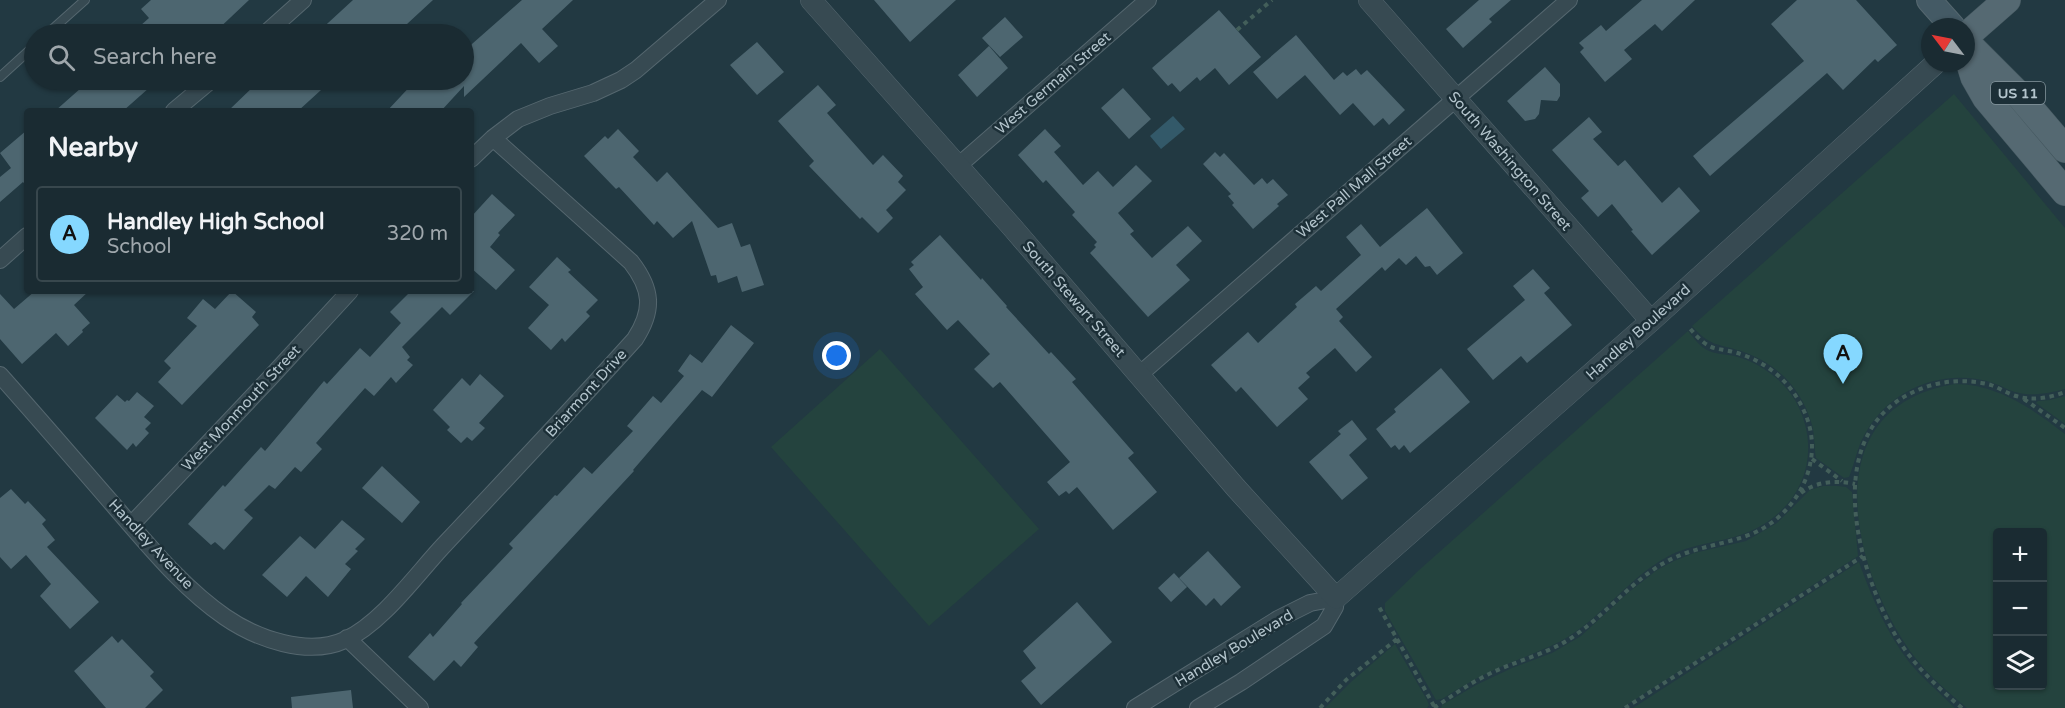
<!DOCTYPE html>
<html lang="en">
<head>
<meta charset="utf-8">
<style>
  :root { --surface:#1a2b32; --page:#27373e; --text:#f1f3f6; --muted:#9fa7ac; --line:#38474d; --accent:#85d8ff }
  body { margin:0; font-family:"Varela Round",sans-serif; background:var(--page); color:var(--text) }
  .controls { position:absolute; right:18px; bottom:18px; display:grid; overflow:hidden; border-radius:6px; box-shadow:0 2px 4px #0004 }
  .controls button { width:54px; height:54px; display:grid; place-items:center; padding:0; border:0; border-bottom:2px solid var(--line); background:var(--surface); color:var(--text); font:30px sans-serif }
  .compass { position:absolute; left:1921px; top:18px; width:54px; height:54px; border-radius:50%; background:var(--surface); box-shadow:0 2px 4px #0004; rotate:302deg }
  .you { position:absolute; left:837px; top:356px; width:21px; height:21px; margin:-15px; border:4px solid #fff; border-radius:50%; background:#1a73e8; box-shadow:0 0 0 9px #1a73e833 }
  .badge { display:grid; place-items:center; width:39px; height:39px; border-radius:50%; background:var(--accent); color:#111; font-size:20px; font-weight:700 }
  .pin { position:absolute; translate:-50% -50px; filter:drop-shadow(0 2px 3px #0008) }
  .pin::after { content:''; position:absolute; top:32px; width:21px; height:18px; background:inherit; clip-path:polygon(0 0,100% 0,50% 100%) }
  .list { margin:0; padding:0; list-style:none }
  h2 { display:flex; justify-content:space-between; align-items:center; height:78px; margin:0; padding:0 24px; font-size:26px }
  h2 small { font-size:20px; font-weight:400; color:var(--muted) }
  .list li { display:grid; grid-template-columns:39px 1fr auto; gap:18px; align-items:center; box-sizing:border-box; height:96px; margin:0 12px 12px; padding:0 12px; border:2px solid var(--line); border-radius:6px }
  .list b { display:block; font-size:22px; white-space:nowrap }
  .list p { margin:0; font-size:20px; white-space:nowrap; color:var(--muted) }
  .list em { font-size:20px; font-style:normal; color:var(--muted) }
  .icon { flex:none; width:33px; height:33px; fill:none; stroke:currentColor; stroke-width:2; stroke-linecap:round; stroke-linejoin:round }
  .map { position:relative; flex:none; width:2065px; height:708px; overflow:hidden }
  .search { position:absolute; background:var(--surface); box-shadow:0 2px 4px #0004; left:24px; top:24px; width:450px; height:66px; display:flex; align-items:center; gap:15px; box-sizing:border-box; padding:0 21px; border-radius:33px; color:var(--muted); font-size:22px }
  .panel { position:absolute; background:var(--surface); box-shadow:0 2px 4px #0004; left:24px; top:108px; width:450px; height:186px; border-radius:6px }
  .map>svg:first-child { display:block }
</style>
</head>
<body>
<div class="map">
<svg width="2065" height="708" viewBox="0 0 2065 708">
  <rect width="100%" height="100%" fill="#223942"/>
  <!-- green -->
  <path fill="#24433e" fill-rule="evenodd" d="M 1954,94 L 2065,228 L 2065,389 C 2050,393 2031,397 2015,392 C 2007,390 1999,384 1990,382 C 1941,368 1889,390 1865,434 C 1857,447 1855,463 1849,477 L 1844,478 L 1816,458 C 1814,447 1815,436 1812,425 C 1802,389 1777,363 1741,351 C 1716,343 1711,347 1692,326 Z
    M 1688,331 C 1694,338 1699,346 1707,350 C 1716,355 1728,354 1738,357 C 1760,363 1783,380 1795,400 C 1825,453 1802,511 1746,533 C 1720,543 1692,543 1667,557 C 1627,579 1601,619 1561,641 C 1539,652 1516,660 1494,670 C 1476,678 1459,688 1442,699 L 1436,700 L 1385,611 L 1385,603 L 1418,571 Z
    M 880,349 L 1039,529 L 929,626 L 771,447 Z
    M 1955,384 C 1997,384 2033,409 2065,434 L 2065,708 L 1967,708 C 1944,689 1920,668 1904,642 C 1849,556 1818,406 1955,384 ZM 1998,532 L 2042,532 L 2042,686 L 1998,686 Z
    M 2065,396 L 2065,424 L 2036,403 L 2038,401 L 2050,400 Z
    M 1837,486 L 1846,487 L 1852,492 L 1858,556 L 1622,708 L 1441,708 L 1442,705 L 1476,685 L 1512,668 L 1552,653 L 1581,636 L 1629,592 L 1657,570 L 1674,561 L 1694,553 L 1746,541 L 1777,523 L 1810,490 L 1823,486 Z
    M 1859,562 C 1872,598 1886,632 1909,662 C 1923,679 1940,693 1955,708 L 1633,708 Z
    M 1395,644 L 1427,700 L 1429,705 L 1427,708 L 1325,708 L 1352,681 Z"/>
  <!-- water -->
  <path fill="#335969" d="M 1173,116 L 1185,129 L 1161,149 L 1150,136 Z"/>
  <!-- building -->
  <path fill="#4d6670" d="M 151,0 L 249,0 L 213,34 L 131,34 L 149,18 L 141,9 Z
    M 353,0 L 433,0 L 407,24 L 409,27 L 401,34 L 316,34 Z
    M 522,0 L 573,0 L 542,29 L 558,46 L 539,63 L 521,43 L 464,97 L 464,86 L 441,111 L 387,111 L 416,80 L 464,80 L 464,51 Z
    M 874,0 L 956,0 L 910,42 Z
    M 1479,0 L 1511,0 L 1489,19 L 1492,22 L 1463,48 L 1446,29 Z
    M 1642,0 L 1695,0 L 1662,31 L 1655,24 L 1624,50 L 1632,59 L 1605,82 L 1580,52 L 1584,48 L 1579,43 L 1601,25 L 1606,31 Z
    M 1797,0 L 1856,0 L 1897,45 L 1878,62 L 1875,59 L 1843,90 L 1827,73 L 1710,176 L 1693,156 L 1804,61 L 1771,24 Z
    M 1219,10 L 1261,57 L 1229,85 L 1215,68 L 1200,81 L 1197,77 L 1180,92 L 1172,83 L 1168,86 L 1152,68 Z
    M 1005,17 L 1023,37 L 1000,57 L 982,38 Z
    M 1296,35 L 1334,80 L 1343,72 L 1347,76 L 1356,69 L 1361,75 L 1367,70 L 1405,110 L 1389,125 L 1383,118 L 1374,126 L 1353,103 L 1340,115 L 1305,75 L 1277,99 L 1253,72 Z
    M 757,42 L 784,72 L 757,95 L 730,65 Z
    M 989,46 L 1008,68 L 977,97 L 958,75 Z
    M 1545,67 L 1560,84 L 1560,96 L 1557,101 L 1541,100 L 1539,114 L 1535,119 L 1525,121 L 1507,101 Z
    M 74,80 L 158,80 L 123,111 L 55,111 L 81,88 Z
    M 273,80 L 332,80 L 298,111 L 228,111 L 255,85 L 259,90 Z
    M 818,85 L 836,105 L 827,113 L 873,165 L 883,155 L 903,176 L 898,182 L 906,190 L 886,210 L 893,218 L 878,233 L 862,217 L 860,219 L 809,166 L 814,161 L 778,121 Z
    M 1123,88 L 1151,119 L 1129,139 L 1101,108 Z
    M 1589,117 L 1602,132 L 1593,139 L 1618,166 L 1625,160 L 1662,203 L 1679,187 L 1700,211 L 1652,255 L 1631,231 L 1633,230 L 1612,204 L 1598,217 L 1581,198 L 1589,191 L 1552,150 Z
    M 618,129 L 639,151 L 633,157 L 657,182 L 667,172 L 718,228 L 732,223 L 741,247 L 750,244 L 764,285 L 742,292 L 737,276 L 718,283 L 716,275 L 711,276 L 692,221 L 673,238 L 657,221 L 654,225 L 619,187 L 616,189 L 584,156 L 605,136 L 608,139 Z
    M 1045,129 L 1061,146 L 1054,152 L 1083,185 L 1098,171 L 1113,187 L 1136,165 L 1152,181 L 1118,213 L 1134,231 L 1130,234 L 1152,258 L 1188,226 L 1202,241 L 1176,265 L 1190,280 L 1148,317 L 1090,253 L 1096,247 L 1094,245 L 1097,242 L 1072,215 L 1075,212 L 1046,180 L 1043,183 L 1018,155 Z
    M 27,130 L 27,187 L 23,182 L 0,202 L 0,177 L 11,168 L 0,153 Z
    M 1215,152 L 1220,157 L 1224,153 L 1254,185 L 1262,178 L 1267,184 L 1273,179 L 1288,195 L 1277,204 L 1279,206 L 1253,229 L 1232,205 L 1234,203 L 1228,196 L 1231,194 L 1203,164 Z
    M 492,194 L 515,215 L 498,233 L 500,235 L 490,247 L 515,270 L 496,290 L 471,268 L 471,217 Z
    M 1427,208 L 1463,253 L 1437,275 L 1430,266 L 1425,267 L 1416,256 L 1406,265 L 1399,258 L 1385,271 L 1382,267 L 1336,309 L 1343,317 L 1339,321 L 1372,357 L 1356,372 L 1335,348 L 1306,373 L 1310,377 L 1298,388 L 1308,399 L 1277,427 L 1241,387 L 1236,392 L 1211,365 L 1248,332 L 1258,343 L 1297,307 L 1295,304 L 1316,286 L 1321,291 L 1361,255 L 1346,237 L 1361,224 L 1380,247 Z
    M 940,235 L 981,280 L 982,278 L 1007,306 L 1006,307 L 1049,354 L 1051,352 L 1076,379 L 1072,382 L 1134,453 L 1128,458 L 1157,492 L 1113,530 L 1077,487 L 1069,494 L 1066,491 L 1059,496 L 1047,482 L 1070,462 L 1000,382 L 993,388 L 974,369 L 990,354 L 958,320 L 947,330 L 915,294 L 923,287 L 909,269 L 914,265 L 911,262 Z
    M 557,257 L 571,270 L 568,272 L 598,300 L 586,312 L 590,316 L 565,342 L 562,338 L 551,350 L 528,328 L 549,305 L 529,287 Z
    M 1533,269 L 1550,288 L 1544,293 L 1572,325 L 1527,363 L 1521,356 L 1493,380 L 1467,349 L 1525,300 L 1513,286 Z
    M 35,291 L 89,291 L 74,305 L 90,323 L 82,330 L 83,332 L 68,346 L 56,333 L 22,364 L 0,339 L 0,294 L 14,309 Z
    M 232,291 L 256,312 L 252,317 L 259,325 L 182,405 L 158,382 L 171,368 L 164,361 L 197,326 L 187,318 L 203,299 L 215,309 Z
    M 411,291 L 474,291 L 450,315 L 442,307 L 402,347 L 410,357 L 407,360 L 413,365 L 396,383 L 391,377 L 374,396 L 365,388 L 316,443 L 322,449 L 301,472 L 295,467 L 275,489 L 269,485 L 244,510 L 253,518 L 224,550 L 215,542 L 211,545 L 188,524 L 223,485 L 225,487 L 261,447 L 265,451 L 324,381 L 327,384 L 360,348 L 370,357 L 401,323 L 390,312 Z
    M 731,325 L 754,343 L 712,397 L 702,390 L 633,470 L 634,471 L 474,643 L 478,647 L 461,667 L 454,660 L 434,681 L 408,657 L 430,633 L 433,637 L 462,604 L 461,603 L 513,548 L 509,544 L 555,495 L 557,496 L 584,467 L 592,474 L 633,431 L 627,426 L 653,396 L 661,403 L 684,376 L 678,371 L 690,354 L 702,363 Z
    M 1441,368 L 1470,402 L 1410,453 L 1404,445 L 1399,450 L 1395,445 L 1391,448 L 1376,429 L 1396,412 L 1394,409 Z
    M 480,374 L 504,396 L 479,423 L 485,428 L 472,441 L 467,437 L 461,443 L 447,430 L 450,427 L 433,410 L 462,378 L 470,386 Z
    M 137,392 L 154,406 L 144,417 L 151,423 L 145,429 L 149,433 L 136,447 L 133,443 L 127,450 L 95,418 L 117,395 L 125,402 L 127,400 L 129,401 Z
    M 1352,420 L 1367,439 L 1349,455 L 1368,478 L 1342,500 L 1309,462 L 1341,434 L 1338,431 Z
    M 382,466 L 420,502 L 402,523 L 362,488 Z
    M 11,489 L 25,504 L 28,501 L 46,520 L 42,524 L 55,540 L 47,547 L 99,602 L 70,629 L 40,596 L 51,584 L 26,555 L 11,569 L 0,557 L 0,498 Z
    M 342,520 L 365,539 L 355,549 L 358,551 L 345,564 L 351,569 L 328,597 L 306,576 L 287,597 L 262,575 L 300,536 L 315,549 Z
    M 1208,551 L 1241,587 L 1221,606 L 1214,598 L 1206,606 L 1179,578 Z
    M 1174,573 L 1187,587 L 1171,602 L 1158,588 Z
    M 1077,602 L 1112,642 L 1041,705 L 1021,681 L 1036,668 L 1023,651 Z
    M 112,636 L 118,643 L 122,639 L 154,672 L 150,676 L 163,690 L 145,708 L 106,708 L 74,671 Z
    M 351,690 L 353,708 L 292,708 L 291,697 Z"/>
  <g fill="none" stroke-linecap="round" stroke-linejoin="round">
    <!-- service casing -->
    <g stroke="#55676f" stroke-width="10">
      <path id="service" d="M 47,34 L 85,0
        M 0,77 L 34,46"/>
    </g>
    <!-- minor casing -->
    <g stroke="#55676f" stroke-width="18">
      <path id="minor" d="M 265,34 L 303,0
        M 174,111 L 211,80
        M 471,159 L 493,138 L 518,119 L 550,106 L 593,93 L 621,80 L 636,70 L 718,0
        M 958,166 L 1148,0
        M 0,260 L 27,236
        M 0,375 C 39,419 78,464 116,508 C 150,547 183,588 225,617 C 257,639 308,657 345,640 C 382,623 416,575 443,546 C 508,477 572,409 635,339 C 654,310 652,289 631,262 L 493,138
        M 1139,375 L 1569,0
        M 131,525 L 270,378 L 350,291
        M 347,638 L 420,708
        M 1135,708 L 1278,619 L 1310,603 L 1336,598 L 1335,607 L 1324,626 L 1241,682 L 1198,708"/>
    </g>
    <!-- tertiary casing -->
    <g stroke="#55676f" stroke-width="22">
      <path id="tertiary" d="M 811,0 L 1012,227 L 1236,488 L 1336,598 L 1651,321 L 1936,63
        M 1369,0 L 1651,321"/>
    </g>
    <!-- secondary casing -->
    <g stroke="#55676f" stroke-width="26">
      <path id="secondary" d="M 1929,0 L 1953,27"/>
    </g>
    <!-- primary casing -->
    <g stroke="#43565e" stroke-width="28">
      <path id="primary" d="M 1966,36 L 2007,0
        M 1966,42 L 2019,95 L 2065,149
        M 1966,51 L 1974,77 L 1986,98 L 2065,192"/>
    </g>
    <!-- path -->
    <path stroke="#435f5a" stroke-width="4" stroke-dasharray="4.5 4.5" stroke-linecap="butt" d="M 1237,30 L 1272,0
      M 2024,399 L 2065,428
      M 1812,459 L 1842,481
      M 1801,493 C 1817,481 1836,480 1855,484
      M 1397,639 L 1435,708
      M 1320,708 L 1346,680 L 1397,639 L 1378,605
      M 1434,708 C 1450,697 1466,686 1483,677 C 1513,661 1547,655 1574,636 C 1606,614 1629,584 1662,564 C 1687,549 1716,546 1743,537 C 1795,521 1828,462 1804,411 C 1793,386 1772,366 1746,356 C 1715,344 1713,357 1688,326
      M 1625,708 L 1863,556
      M 1962,708 C 1937,687 1914,665 1897,638 C 1855,566 1818,426 1923,388 C 1944,380 1969,379 1991,385 C 1999,388 2007,393 2016,396 C 2031,401 2050,398 2065,392"/>
    <!-- service -->
    <use href="#service" stroke="#374a52" stroke-width="8"/>
    <!-- minor -->
    <use href="#minor" stroke="#374a52" stroke-width="16"/>
    <!-- tertiary -->
    <use href="#tertiary" stroke="#374a52" stroke-width="21"/>
    <!-- secondary -->
    <use href="#secondary" stroke="#445a65" stroke-width="24"/>
    <!-- primary -->
    <use href="#primary" stroke="#556972" stroke-width="27"/>
  </g>
  <g text-anchor="middle" dominant-baseline="central" stroke-width="5" stroke-linejoin="round" paint-order="stroke">
    <!-- shield labels -->
    <rect fill="#1c2f37" stroke="#86979f" stroke-width="1.5" x="1991" y="82" width="54" height="22" rx="4.5"/>
    <g font-size="14" font-weight="bold" fill="#b3c4cc">
      <text x="2018" y="93">US 11</text>
    </g>
    <!-- street labels -->
    <g font-size="15" fill="#b3c4cc" stroke="#1c2f37">
      <text transform="translate(1053 83) rotate(-41)">West Germain Street</text>
      <text transform="translate(1510 161) rotate(49)">South Washington Street</text>
      <text transform="translate(1354 187) rotate(-41)">West Pall Mall Street</text>
      <text transform="translate(1074 299) rotate(49)">South Stewart Street</text>
      <text transform="translate(1638 332) rotate(-42)">Handley Boulevard</text>
      <text transform="translate(586 393) rotate(-48)">Briarmont Drive</text>
      <text transform="translate(241 408) rotate(-47)">West Monmouth Street</text>
      <text transform="translate(151 544) rotate(47)">Handley Avenue</text>
      <text transform="translate(1234 648) rotate(-31)">Handley Boulevard</text>
    </g>
  </g>
</svg>
<div class="controls">
<button>+</button>
<button>−</button>
<button><svg class="icon" aria-label="layers" viewBox="0 0 24 24"><path d="M12 4l9 5-9 5-9-5zM3 14l9 5 9-5"/></svg></button>
</div>
<svg class="compass" viewBox="-18 -18 36 36"><path d="M0-13l5 13h-10z" fill="#e53935"/><path d="M0 13l5-13h-10z" fill="#9fa7ac"/></svg>
<div class="you"></div>
<div class="pin badge" style="left:1843px;top:384px">A</div>
<div class="search"><svg class="icon" aria-label="search" viewBox="0 0 24 24"><circle cx="10" cy="10" r="6"/><path d="M15 15l6 6"/></svg>Search here</div>
<section class="panel">
<h2>Nearby<small></small></h2>
<ul class="list">
<li><span class="badge">A</span><div><b>Handley High School</b><p>School</p></div><em>320 m</em></li>
</ul>
</section>
</div>
</body>
</html>
